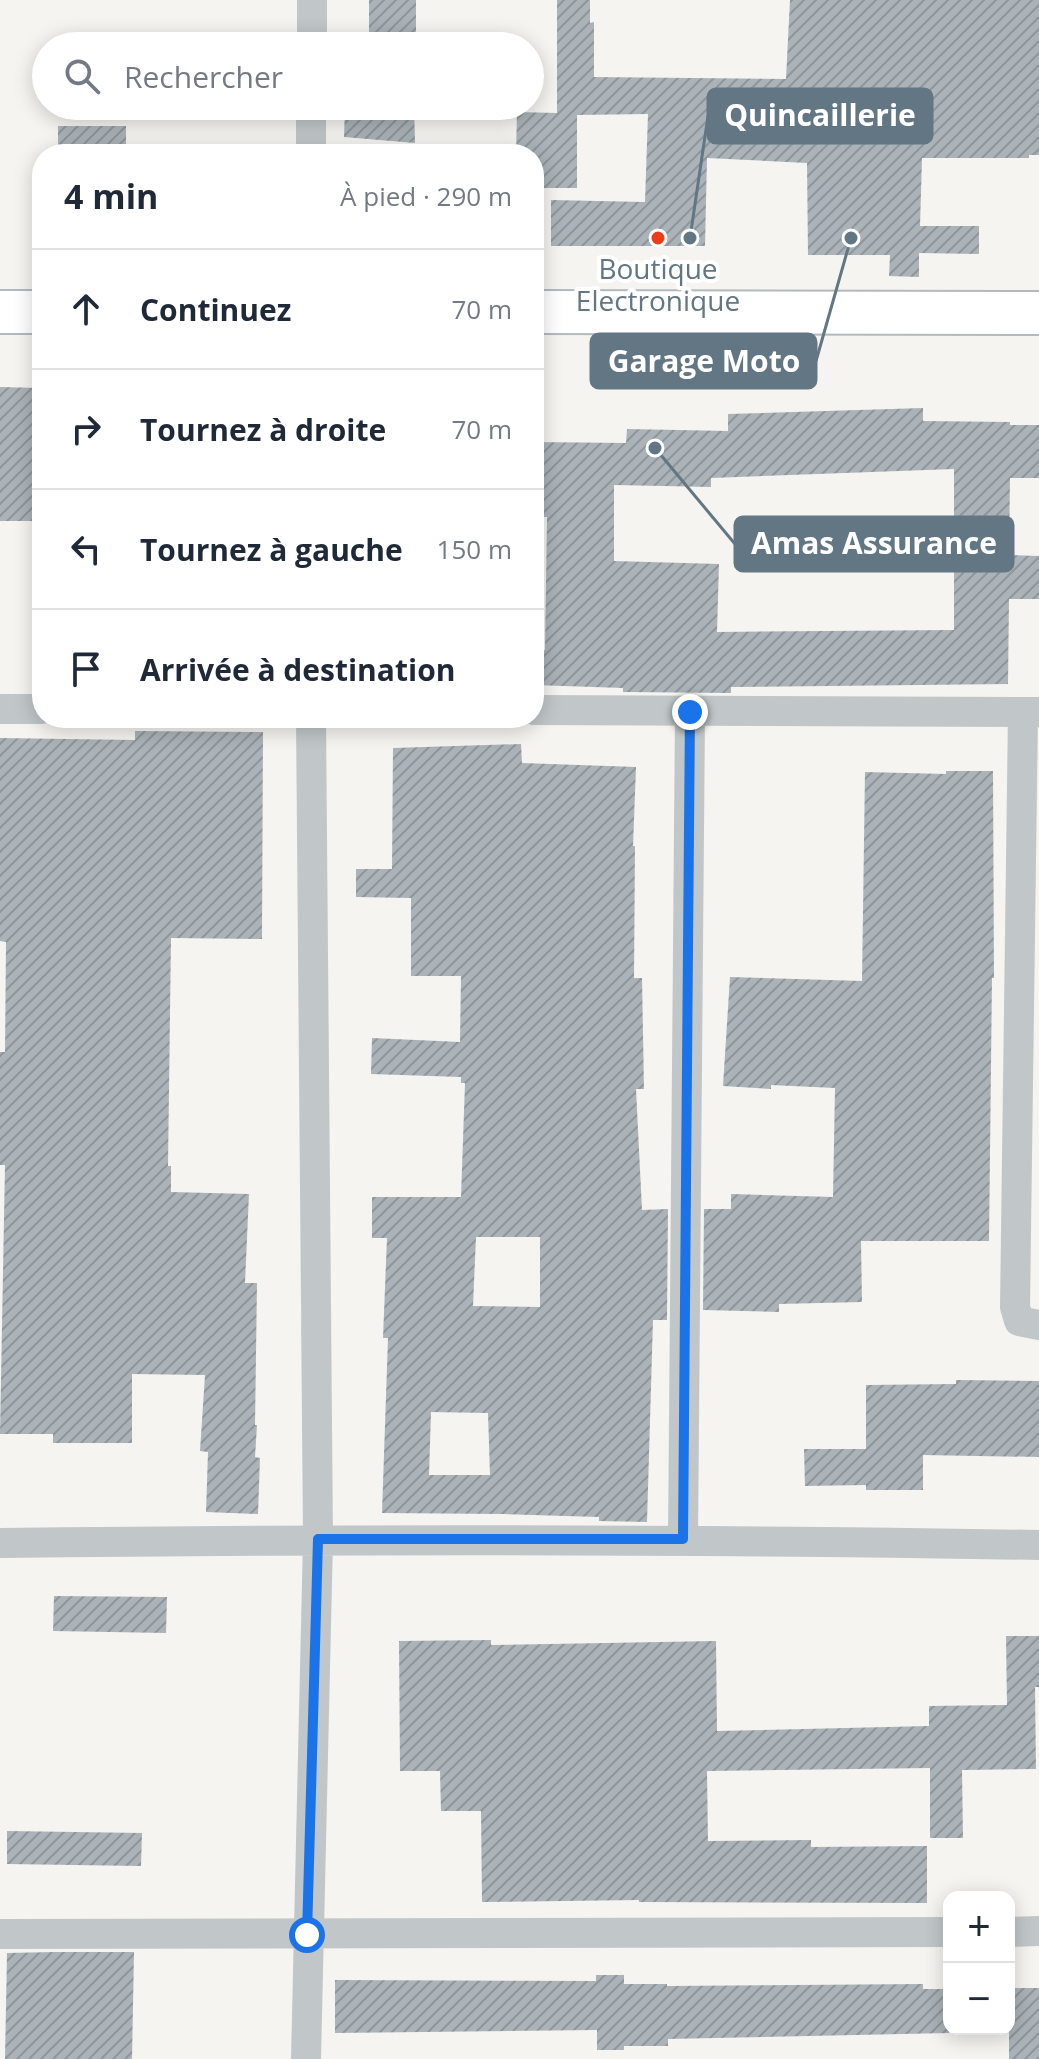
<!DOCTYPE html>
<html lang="fr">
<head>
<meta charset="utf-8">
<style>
  :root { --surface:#fff; --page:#f6f6f7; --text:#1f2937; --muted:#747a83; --line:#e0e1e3 }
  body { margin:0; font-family:"Open Sans",sans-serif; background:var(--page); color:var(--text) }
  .controls { position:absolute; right:24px; bottom:24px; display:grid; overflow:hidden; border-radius:16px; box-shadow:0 4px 20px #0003 }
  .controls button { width:72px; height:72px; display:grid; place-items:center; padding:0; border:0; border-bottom:2px solid var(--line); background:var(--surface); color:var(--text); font:40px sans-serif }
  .stop { position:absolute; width:24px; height:24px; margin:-18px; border:6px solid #1a73e8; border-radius:50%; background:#fff }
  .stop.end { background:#1a73e8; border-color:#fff; box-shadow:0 2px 8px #0008 }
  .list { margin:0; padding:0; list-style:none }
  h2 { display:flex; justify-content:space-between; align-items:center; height:104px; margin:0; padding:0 32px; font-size:34px }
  h2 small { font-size:26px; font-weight:400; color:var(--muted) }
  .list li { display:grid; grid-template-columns:52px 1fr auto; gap:24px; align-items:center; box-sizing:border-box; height:120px; padding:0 32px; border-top:2px solid var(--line) }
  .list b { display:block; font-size:30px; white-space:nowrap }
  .list em { font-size:26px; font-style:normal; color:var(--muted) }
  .icon { flex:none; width:44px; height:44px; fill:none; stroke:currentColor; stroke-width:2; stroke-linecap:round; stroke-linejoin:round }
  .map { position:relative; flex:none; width:1039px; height:2059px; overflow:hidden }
  .search { position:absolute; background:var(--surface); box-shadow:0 4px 20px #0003; left:32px; top:32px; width:512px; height:88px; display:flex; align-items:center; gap:20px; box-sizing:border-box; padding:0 28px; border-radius:44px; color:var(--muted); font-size:30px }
  .panel { position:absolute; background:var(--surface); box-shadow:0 4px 20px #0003; left:32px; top:144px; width:512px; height:584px; border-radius:32px }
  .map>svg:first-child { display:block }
</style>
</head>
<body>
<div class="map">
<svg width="1039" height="2059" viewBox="0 0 1039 2059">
  <defs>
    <pattern id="building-hatch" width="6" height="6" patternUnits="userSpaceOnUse" patternTransform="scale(2)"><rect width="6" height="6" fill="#abb3b8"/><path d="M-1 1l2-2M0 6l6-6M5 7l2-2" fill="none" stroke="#8f969b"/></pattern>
  </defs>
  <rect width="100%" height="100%" fill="#f5f4f0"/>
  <!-- building -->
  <path fill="url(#building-hatch)" fill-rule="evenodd" d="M 369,0 L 416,0 L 416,45 L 369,45 Z
    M 557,0 L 590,0 L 590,23 L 594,22 L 594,77 L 786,79 L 790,0 L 1039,0 L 1039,155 L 1029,155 L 1029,158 L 922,158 L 920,226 L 979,226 L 979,254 L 919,253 L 919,277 L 889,276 L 890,255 L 808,255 L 807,163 L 707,158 L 705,246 L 551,246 L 551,200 L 645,202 L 648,114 L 577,115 L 577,188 L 534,188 L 534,154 L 516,154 L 517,112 L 557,113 Z
    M 345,106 L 414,106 L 415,143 L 344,137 Z
    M 58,126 L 126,126 L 126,154 L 58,154 Z
    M 0,387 L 42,388 L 42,521 L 0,521 Z
    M 923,408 L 923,421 L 1010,422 L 1010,425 L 1039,425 L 1039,478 L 1010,478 L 1009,555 L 1039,556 L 1039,599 L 1009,599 L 1008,684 L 731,687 L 731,693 L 623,692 L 623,688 L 534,685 L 534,650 L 545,650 L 547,517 L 534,517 L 534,442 L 626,443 L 627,429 L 728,431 L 728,414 ZM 954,469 L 954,630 L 717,632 L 719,564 L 614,561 L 614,485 L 711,487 L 711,478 Z
    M 135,731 L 263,732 L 262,939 L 171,938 L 168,1166 L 171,1166 L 171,1192 L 249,1194 L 245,1283 L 257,1283 L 255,1425 L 257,1425 L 255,1457 L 260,1458 L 258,1514 L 206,1512 L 208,1452 L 200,1451 L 205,1375 L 132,1374 L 132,1443 L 53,1443 L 53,1434 L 0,1434 L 5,1165 L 0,1165 L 0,1052 L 5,1052 L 6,942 L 0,941 L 0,738 L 135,740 Z
    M 521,744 L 522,763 L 636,767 L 633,846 L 635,846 L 634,978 L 642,978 L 644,1089 L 636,1089 L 642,1210 L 668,1209 L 667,1320 L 653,1320 L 647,1522 L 599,1521 L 599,1517 L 504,1514 L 382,1513 L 388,1338 L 383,1338 L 387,1238 L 372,1238 L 372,1197 L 461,1197 L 465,1083 L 461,1083 L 461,1077 L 371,1074 L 372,1038 L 460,1042 L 461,976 L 411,976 L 411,898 L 356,897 L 356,869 L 392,869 L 393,748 ZM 476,1237 L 540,1237 L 540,1307 L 473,1306 ZM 431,1412 L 488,1413 L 490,1475 L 429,1475 Z
    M 946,771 L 993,771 L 994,978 L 992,978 L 989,1241 L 861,1241 L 862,1302 L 779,1304 L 779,1312 L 703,1310 L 704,1209 L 731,1209 L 731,1194 L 833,1197 L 835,1088 L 771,1085 L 771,1089 L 723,1086 L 730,977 L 862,981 L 865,772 L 946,774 Z
    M 956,1380 L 1039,1381 L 1039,1457 L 923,1455 L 923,1490 L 866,1490 L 866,1485 L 805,1486 L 804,1449 L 866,1449 L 866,1385 L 956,1384 Z
    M 54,1596 L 167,1597 L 166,1633 L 53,1631 Z
    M 1006,1636 L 1039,1636 L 1039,1687 L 1035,1687 L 1036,1769 L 962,1770 L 963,1838 L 930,1838 L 930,1768 L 707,1771 L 708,1841 L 811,1840 L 811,1847 L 927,1846 L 927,1903 L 639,1902 L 639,1900 L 482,1902 L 481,1811 L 441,1811 L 440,1771 L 400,1771 L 399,1641 L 491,1640 L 491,1645 L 716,1641 L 717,1731 L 929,1726 L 929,1706 L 1007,1705 Z
    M 7,1831 L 142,1833 L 141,1866 L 7,1864 Z
    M 54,1952 L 134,1952 L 132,2059 L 5,2059 L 7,1953 Z
    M 596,1975 L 624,1975 L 624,1984 L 667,1984 L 667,1986 L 923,1984 L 923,1989 L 949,1989 L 949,2033 L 668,2039 L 668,2046 L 624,2046 L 624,2050 L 597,2050 L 597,2030 L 335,2033 L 335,1980 L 596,1981 Z
    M 1009,1988 L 1039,1988 L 1039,2059 L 1009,2059 Z"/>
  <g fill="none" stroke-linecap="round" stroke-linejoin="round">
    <!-- secondary casing -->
    <g stroke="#b3b9bd" stroke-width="46">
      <path id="secondary" d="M 0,312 L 42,312
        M 534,312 L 1039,313"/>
    </g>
    <!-- street -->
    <path stroke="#c1c6c8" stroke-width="30" d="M 312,46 L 312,0
      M 311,154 L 311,106
      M 0,709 L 42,709
      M 534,710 L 1039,712
      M 1023,712 L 1015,1307 L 1019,1321 L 1039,1325
      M 683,1539 L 690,712
      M 0,1543 C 346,1539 693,1539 1039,1545
      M 1009,1932 L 1039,1931
      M 0,1934 L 949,1932
      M 306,2059 L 318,1539 L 311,718"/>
    <!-- secondary -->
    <use href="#secondary" stroke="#fff" stroke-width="42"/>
  </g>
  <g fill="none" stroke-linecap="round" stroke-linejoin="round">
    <!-- route -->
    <path stroke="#1a73e8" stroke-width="10" d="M 307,1935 L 318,1539 L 683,1539 L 690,712"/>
  </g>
  <!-- markers -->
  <circle fill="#ec3c18" stroke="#fff" stroke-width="3" cx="658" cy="238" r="8"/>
  <g text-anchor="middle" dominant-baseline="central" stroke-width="8" stroke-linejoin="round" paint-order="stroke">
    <!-- poi labels -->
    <g font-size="28" fill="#627683" stroke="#fff">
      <text x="658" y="268">Boutique<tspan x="658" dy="32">Electronique</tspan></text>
    </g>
  </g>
  <!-- callouts -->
  <path fill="none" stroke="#627683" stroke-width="3" d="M690 238L708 116M851 238L816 361M655 448L735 544"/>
  <g fill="#627683" stroke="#fff" stroke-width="3">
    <circle cx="690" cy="238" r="8"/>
    <circle cx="851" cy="238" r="8"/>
    <circle cx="655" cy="448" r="8"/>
  </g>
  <g fill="#627683" stroke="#627683" stroke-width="3">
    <rect x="708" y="89" width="224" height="54" rx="8"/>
    <rect x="591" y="334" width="225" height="54" rx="8"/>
    <rect x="735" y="517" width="278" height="54" rx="8"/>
  </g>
  <g font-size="30" text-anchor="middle" font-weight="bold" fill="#fff">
    <text x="820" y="126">Quincaillerie</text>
    <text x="704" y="372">Garage Moto</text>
    <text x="874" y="554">Amas Assurance</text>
  </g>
</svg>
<div class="controls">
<button>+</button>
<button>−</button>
</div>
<div class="stop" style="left:307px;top:1935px"></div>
<div class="stop end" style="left:690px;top:712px"></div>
<div class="search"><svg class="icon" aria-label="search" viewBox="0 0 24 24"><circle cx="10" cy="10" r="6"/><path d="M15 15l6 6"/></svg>Rechercher</div>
<section class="panel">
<h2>4 min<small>À pied · 290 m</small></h2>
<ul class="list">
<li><svg class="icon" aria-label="ahead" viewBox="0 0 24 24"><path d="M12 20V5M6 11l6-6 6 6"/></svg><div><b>Continuez</b></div><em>70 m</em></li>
<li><svg class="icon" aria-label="right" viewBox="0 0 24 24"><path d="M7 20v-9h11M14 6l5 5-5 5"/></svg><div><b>Tournez à droite</b></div><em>70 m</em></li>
<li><svg class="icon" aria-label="left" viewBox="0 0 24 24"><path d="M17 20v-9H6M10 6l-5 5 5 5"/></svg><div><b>Tournez à gauche</b></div><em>150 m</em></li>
<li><svg class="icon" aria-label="arrive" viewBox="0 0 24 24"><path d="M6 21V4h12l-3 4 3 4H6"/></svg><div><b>Arrivée à destination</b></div></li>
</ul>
</section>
</div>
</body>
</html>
